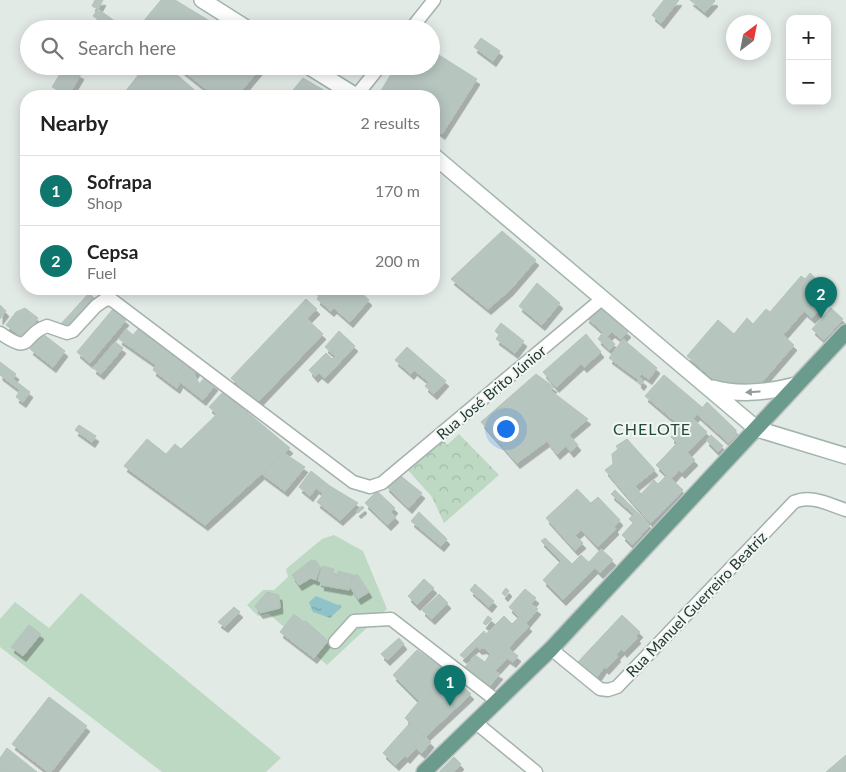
<!DOCTYPE html>
<html lang="en">
<head>
<meta charset="utf-8">
<style>
  :root { --surface:#fff; --page:#f2f2f2; --text:#222; --muted:#767676; --line:#e0e0e0; --accent:#0f766e }
  body { margin:0; font-family:Lato,sans-serif; background:var(--page); color:var(--text) }
  .controls { position:absolute; right:15px; top:15px; display:grid; overflow:hidden; border-radius:10px; box-shadow:0 2px 12px #0003 }
  .controls button { width:45px; height:45px; display:grid; place-items:center; padding:0; border:0; border-bottom:1px solid var(--line); background:var(--surface); color:var(--text); font:25px sans-serif }
  .compass { position:absolute; left:726px; top:15px; width:45px; height:45px; border-radius:50%; background:var(--surface); box-shadow:0 2px 12px #0003; rotate:32deg }
  .you { position:absolute; left:505px; top:428px; width:18px; height:18px; margin:-12px; border:4px solid #fff; border-radius:50%; background:#1a73e8; box-shadow:0 0 0 8px #1a73e833 }
  .badge { display:grid; place-items:center; width:32px; height:32px; border-radius:50%; background:var(--accent); color:#fff; font-size:16px; font-weight:700 }
  .pin { position:absolute; translate:-50% -41px; filter:drop-shadow(0 1px 2px #0008) }
  .pin::after { content:''; position:absolute; top:26px; width:18px; height:15px; background:inherit; clip-path:polygon(0 0,100% 0,50% 100%) }
  .list { margin:0; padding:0; list-style:none }
  h2 { display:flex; justify-content:space-between; align-items:center; height:65px; margin:0; padding:0 20px; font-size:21px }
  h2 small { font-size:16px; font-weight:400; color:var(--muted) }
  .list li { display:grid; grid-template-columns:32px 1fr auto; gap:15px; align-items:center; box-sizing:border-box; height:70px; padding:0 20px; border-top:1px solid var(--line) }
  .list b { display:block; font-size:19px; white-space:nowrap }
  .list p { margin:0; font-size:16px; white-space:nowrap; color:var(--muted) }
  .list em { font-size:16px; font-style:normal; color:var(--muted) }
  .icon { flex:none; width:28px; height:28px; fill:none; stroke:currentColor; stroke-width:2; stroke-linecap:round; stroke-linejoin:round }
  .map { position:relative; flex:none; width:846px; height:772px; overflow:hidden }
  .search { position:absolute; background:var(--surface); box-shadow:0 2px 12px #0003; left:20px; top:20px; width:420px; height:55px; display:flex; align-items:center; gap:12px; box-sizing:border-box; padding:0 18px; border-radius:28px; color:var(--muted); font-size:19px }
  .panel { position:absolute; background:var(--surface); box-shadow:0 2px 12px #0003; left:20px; top:90px; width:420px; height:205px; border-radius:20px }
  .map>svg:first-child { display:block }
</style>
</head>
<body>
<div class="map">
<svg width="846" height="772" viewBox="0 0 846 772">
  <defs>
    <pattern id="forest-crowns" width="20" height="18" patternUnits="userSpaceOnUse" patternTransform="scale(1.25)"><rect width="20" height="18" fill="#bdd9c3"/><path d="M2 6a3 3 0 1 1 6 0M12 15a3 3 0 1 1 6 0" fill="none" stroke="#a2bba8"/></pattern>
    <pattern id="water-ripples" width="26" height="14" patternUnits="userSpaceOnUse" patternTransform="scale(1.25)"><rect width="26" height="14" fill="#90c3c9"/><path d="M2 4q2-2 4 0t4 0M15 11q2-2 4 0t4 0" fill="none" stroke="#759fa4"/></pattern>
    <filter id="shadow"><feDropShadow dx="3" dy="5.5" stdDeviation="0" flood-color="#0004"/></filter>
  </defs>
  <rect width="100%" height="100%" fill="#e2eae6"/>
  <!-- grass -->
  <path fill="#bdd9c3" d="M 334,535 L 363,551 L 387,609 L 327,665 L 268,613 L 258,616 L 247,605 L 263,590 L 274,590 L 288,577 L 286,569 L 322,539 Z
    M 81,593 L 281,758 L 266,772 L 162,772 L 0,647 L 0,619 L 15,602 L 49,628 Z"/>
  <!-- forest -->
  <path fill="url(#forest-crowns)" d="M 459,434 L 499,475 L 444,523 L 432,497 L 406,468 L 442,438 L 447,445 Z"/>
  <!-- water -->
  <path fill="url(#water-ripples)" d="M 316,596 L 338,605 L 340,604 L 342,607 L 330,618 L 313,612 L 309,602 Z"/>
  <!-- building -->
  <path fill="#b7c5bf" stroke="#b5c3bd" filter="url(#shadow)" d="M 95,0 L 103,0 L 98,9 L 92,6 Z
    M 161,0 L 175,0 L 223,29 L 137,29 Z
    M 664,0 L 679,0 L 661,23 L 652,15 Z
    M 690,0 L 714,0 L 715,1 L 705,12 Z
    M 98,9 L 116,22 L 112,29 L 93,16 Z
    M 481,38 L 500,51 L 493,61 L 474,47 Z
    M 431,50 L 477,79 L 442,134 L 434,128 L 434,96 L 383,96 L 379,94 L 396,66 L 431,66 Z
    M 65,66 L 81,74 L 68,96 L 52,87 Z
    M 145,66 L 167,66 L 199,94 L 197,96 L 122,96 Z
    M 177,66 L 262,66 L 237,96 L 215,96 Z
    M 303,78 L 334,96 L 288,96 Z
    M 502,231 L 536,260 L 510,290 L 488,309 L 451,279 Z
    M 810,273 L 828,290 L 815,305 L 820,310 L 812,318 L 804,311 L 783,335 L 794,345 L 762,382 L 719,384 L 687,356 L 718,320 L 734,334 L 747,318 L 753,324 L 766,309 L 770,312 L 801,276 L 805,279 Z
    M 537,283 L 560,303 L 542,325 L 519,306 Z
    M 314,289 L 347,289 L 355,295 L 359,291 L 369,300 L 350,322 L 334,308 L 331,311 L 317,299 L 320,294 Z
    M 89,293 L 94,298 L 67,329 L 60,325 Z
    M 306,299 L 317,309 L 307,319 L 323,334 L 257,403 L 231,378 Z
    M 0,305 L 6,311 L 0,319 Z
    M 597,305 L 628,332 L 621,339 L 612,332 L 607,337 L 615,344 L 610,350 L 598,339 L 603,332 L 586,317 Z
    M 25,308 L 38,318 L 23,338 L 6,325 L 16,312 Z
    M 831,308 L 843,319 L 824,340 L 812,329 Z
    M 113,309 L 126,320 L 90,363 L 77,352 Z
    M 501,323 L 524,341 L 515,353 L 496,339 L 499,335 L 495,331 Z
    M 126,329 L 133,335 L 138,329 L 185,363 L 170,383 L 153,370 L 156,365 L 119,339 Z
    M 339,331 L 355,346 L 341,361 L 325,347 Z
    M 43,334 L 65,351 L 53,367 L 30,349 Z
    M 586,334 L 601,352 L 584,367 L 581,364 L 556,387 L 543,372 Z
    M 623,339 L 657,368 L 649,379 L 642,374 L 639,377 L 644,381 L 641,385 L 638,382 L 639,380 L 609,358 Z
    M 115,342 L 123,348 L 101,374 L 93,368 Z
    M 407,347 L 446,381 L 434,394 L 425,386 L 429,382 L 414,370 L 411,374 L 395,360 Z
    M 326,353 L 332,359 L 335,356 L 341,361 L 325,378 L 319,373 L 315,377 L 309,370 Z
    M 0,362 L 16,374 L 13,379 L 30,392 L 23,402 L 16,397 L 20,390 L 0,375 Z
    M 185,363 L 197,370 L 194,374 L 199,384 L 205,377 L 215,385 L 203,400 L 180,382 L 177,388 L 170,383 Z
    M 536,374 L 554,387 L 550,390 L 588,419 L 569,435 L 578,445 L 571,452 L 566,446 L 557,454 L 547,441 L 517,463 L 481,422 Z
    M 664,375 L 703,408 L 684,429 L 645,396 Z
    M 223,392 L 290,448 L 205,525 L 124,466 L 147,439 L 166,454 L 175,444 L 181,449 L 217,414 L 209,407 Z
    M 707,402 L 736,430 L 736,435 L 729,443 L 697,414 Z
    M 693,419 L 707,432 L 687,453 L 671,437 L 681,426 L 684,429 Z
    M 79,425 L 96,436 L 92,442 L 75,430 Z
    M 711,435 L 723,446 L 718,452 L 706,440 Z
    M 627,439 L 655,470 L 635,486 L 641,494 L 633,503 L 605,470 L 613,464 L 612,454 L 618,449 L 616,446 Z
    M 677,443 L 695,460 L 682,473 L 665,456 Z
    M 284,453 L 305,467 L 285,491 L 262,474 Z
    M 665,456 L 679,470 L 671,479 L 656,465 Z
    M 311,471 L 330,486 L 324,494 L 316,488 L 310,496 L 299,487 Z
    M 397,473 L 422,493 L 409,508 L 386,486 Z
    M 667,475 L 683,490 L 651,523 L 633,503 L 654,480 L 658,484 Z
    M 330,486 L 358,503 L 340,520 L 317,502 Z
    M 577,489 L 616,529 L 598,547 L 559,506 Z
    M 615,490 L 650,525 L 632,545 L 622,535 L 633,523 L 629,519 L 634,514 L 611,494 Z
    M 377,491 L 395,508 L 391,512 L 396,517 L 388,525 L 365,503 Z
    M 598,497 L 620,520 L 614,527 L 591,503 Z
    M 362,506 L 364,508 L 358,513 L 356,511 Z
    M 559,506 L 581,530 L 575,535 L 583,543 L 575,550 L 546,518 Z
    M 419,512 L 447,539 L 441,546 L 411,521 Z
    M 545,538 L 572,564 L 581,555 L 595,568 L 563,600 L 543,580 L 561,561 L 541,541 Z
    M 601,549 L 613,560 L 600,573 L 589,562 Z
    M 311,560 L 316,561 L 320,567 L 316,580 L 311,578 L 299,585 L 292,575 Z
    M 322,566 L 334,569 L 333,573 L 338,574 L 338,571 L 353,575 L 349,590 L 321,585 L 322,582 L 318,581 Z
    M 357,574 L 369,592 L 358,599 L 350,587 L 352,577 Z
    M 424,579 L 434,588 L 417,605 L 408,596 Z
    M 475,584 L 494,601 L 489,607 L 470,590 Z
    M 506,588 L 509,591 L 505,596 L 502,593 Z
    M 525,589 L 536,598 L 531,604 L 538,609 L 526,623 L 509,607 Z
    M 267,592 L 279,595 L 280,608 L 260,613 L 255,606 Z
    M 439,594 L 448,603 L 432,619 L 422,610 Z
    M 234,607 L 240,612 L 225,627 L 218,622 Z
    M 294,614 L 304,622 L 306,621 L 328,641 L 314,658 L 280,632 Z
    M 622,615 L 640,632 L 636,636 L 638,638 L 624,652 L 622,649 L 616,655 L 618,656 L 606,669 L 604,667 L 597,677 L 593,674 L 591,676 L 577,663 Z
    M 488,616 L 492,619 L 486,625 L 483,623 Z
    M 504,616 L 512,624 L 519,617 L 529,626 L 497,660 L 484,648 L 495,637 L 489,631 Z
    M 29,625 L 41,634 L 23,656 L 11,647 Z
    M 484,631 L 486,634 L 489,631 L 495,637 L 484,648 L 479,649 L 476,646 L 464,658 L 460,655 Z
    M 399,638 L 404,644 L 387,660 L 381,654 Z
    M 508,648 L 518,656 L 513,662 L 507,658 L 495,671 L 500,674 L 486,690 L 462,671 L 475,655 L 485,662 L 490,654 L 497,660 Z
    M 417,650 L 444,669 L 471,694 L 425,737 L 405,718 L 419,701 L 393,675 Z
    M 49,697 L 87,726 L 51,772 L 48,772 L 12,744 Z
    M 410,723 L 431,742 L 422,753 L 400,734 Z
    M 400,734 L 416,748 L 407,758 L 405,756 L 396,765 L 383,753 Z
    M 7,748 L 37,772 L 0,772 L 0,758 Z
    M 846,755 L 846,772 L 826,772 Z
    M 454,757 L 461,764 L 454,772 L 439,772 Z"/>
  <g fill="none" stroke-linecap="round" stroke-linejoin="round">
    <!-- street casing -->
    <g stroke="#a5b1ac" stroke-width="15">
      <path id="street" d="M 411,29 L 434,0
        M 356,96 L 380,66
        M 0,333 C 33,356 21,335 47,326 L 67,333 L 73,331 L 96,306 L 106,299 L 112,300 L 353,482 L 370,487 L 382,483 L 603,298
        M 335,642 L 354,621 L 391,619 L 497,701
        M 551,649 L 600,689 L 608,690 L 617,687 L 794,502 C 811,494 830,505 846,510
        M 475,722 L 536,772"/>
    </g>
    <!-- secondary casing -->
    <g stroke="#a2b5ad" stroke-width="18">
      <path id="secondary" d="M 202,0 L 248,29
        M 308,66 L 356,96
        M 434,156 L 757,429 L 846,456
        M 713,388 C 741,396 769,392 796,385"/>
    </g>
    <!-- primary casing -->
    <g stroke="#bdc4c2" stroke-width="18">
      <path id="primary" d="M 424,772 L 551,649 L 846,332"/>
    </g>
    <!-- street -->
    <use href="#street" stroke="#fff" stroke-width="12"/>
    <!-- secondary -->
    <use href="#secondary" stroke="#fff" stroke-width="15"/>
    <!-- primary -->
    <use href="#primary" stroke="#6b9b8d" stroke-width="15"/>
  </g>
  <!-- one-way arrows -->
  <defs><path id="oneway-solid" d="M-6-.8H1V-3.2L6.5 0L1 3.2V.8H-6Z" transform="scale(1.25)"/></defs>
  <use fill="#929c98" href="#oneway-solid" transform="translate(753 392) rotate(177)"/>
  <g text-anchor="middle" dominant-baseline="central" stroke-width="4" stroke-linejoin="round" paint-order="stroke">
    <!-- street labels -->
    <g font-size="15" fill="#243932" stroke="#f2f7f4">
      <text transform="translate(491 392) rotate(-40)">Rua José Brito Júnior</text>
      <text transform="translate(696 604) rotate(-46)">Rua Manuel Guerreiro Beatriz</text>
    </g>
    <!-- neighbourhood labels -->
    <g font-size="16" letter-spacing="1" fill="#22493e" stroke="#f2f7f4">
      <text x="652" y="428">CHELOTE</text>
    </g>
  </g>
</svg>
<div class="controls">
<button>+</button>
<button>−</button>
</div>
<svg class="compass" viewBox="-18 -18 36 36"><path d="M0-13l5 13h-10z" fill="#e53935"/><path d="M0 13l5-13h-10z" fill="#767676"/></svg>
<div class="you"></div>
<div class="pin badge" style="left:450px;top:706px">1</div>
<div class="pin badge" style="left:821px;top:318px">2</div>
<div class="search"><svg class="icon" aria-label="search" viewBox="0 0 24 24"><circle cx="10" cy="10" r="6"/><path d="M15 15l6 6"/></svg>Search here</div>
<section class="panel">
<h2>Nearby<small>2 results</small></h2>
<ul class="list">
<li><span class="badge">1</span><div><b>Sofrapa</b><p>Shop</p></div><em>170 m</em></li>
<li><span class="badge">2</span><div><b>Cepsa</b><p>Fuel</p></div><em>200 m</em></li>
</ul>
</section>
</div>
</body>
</html>
